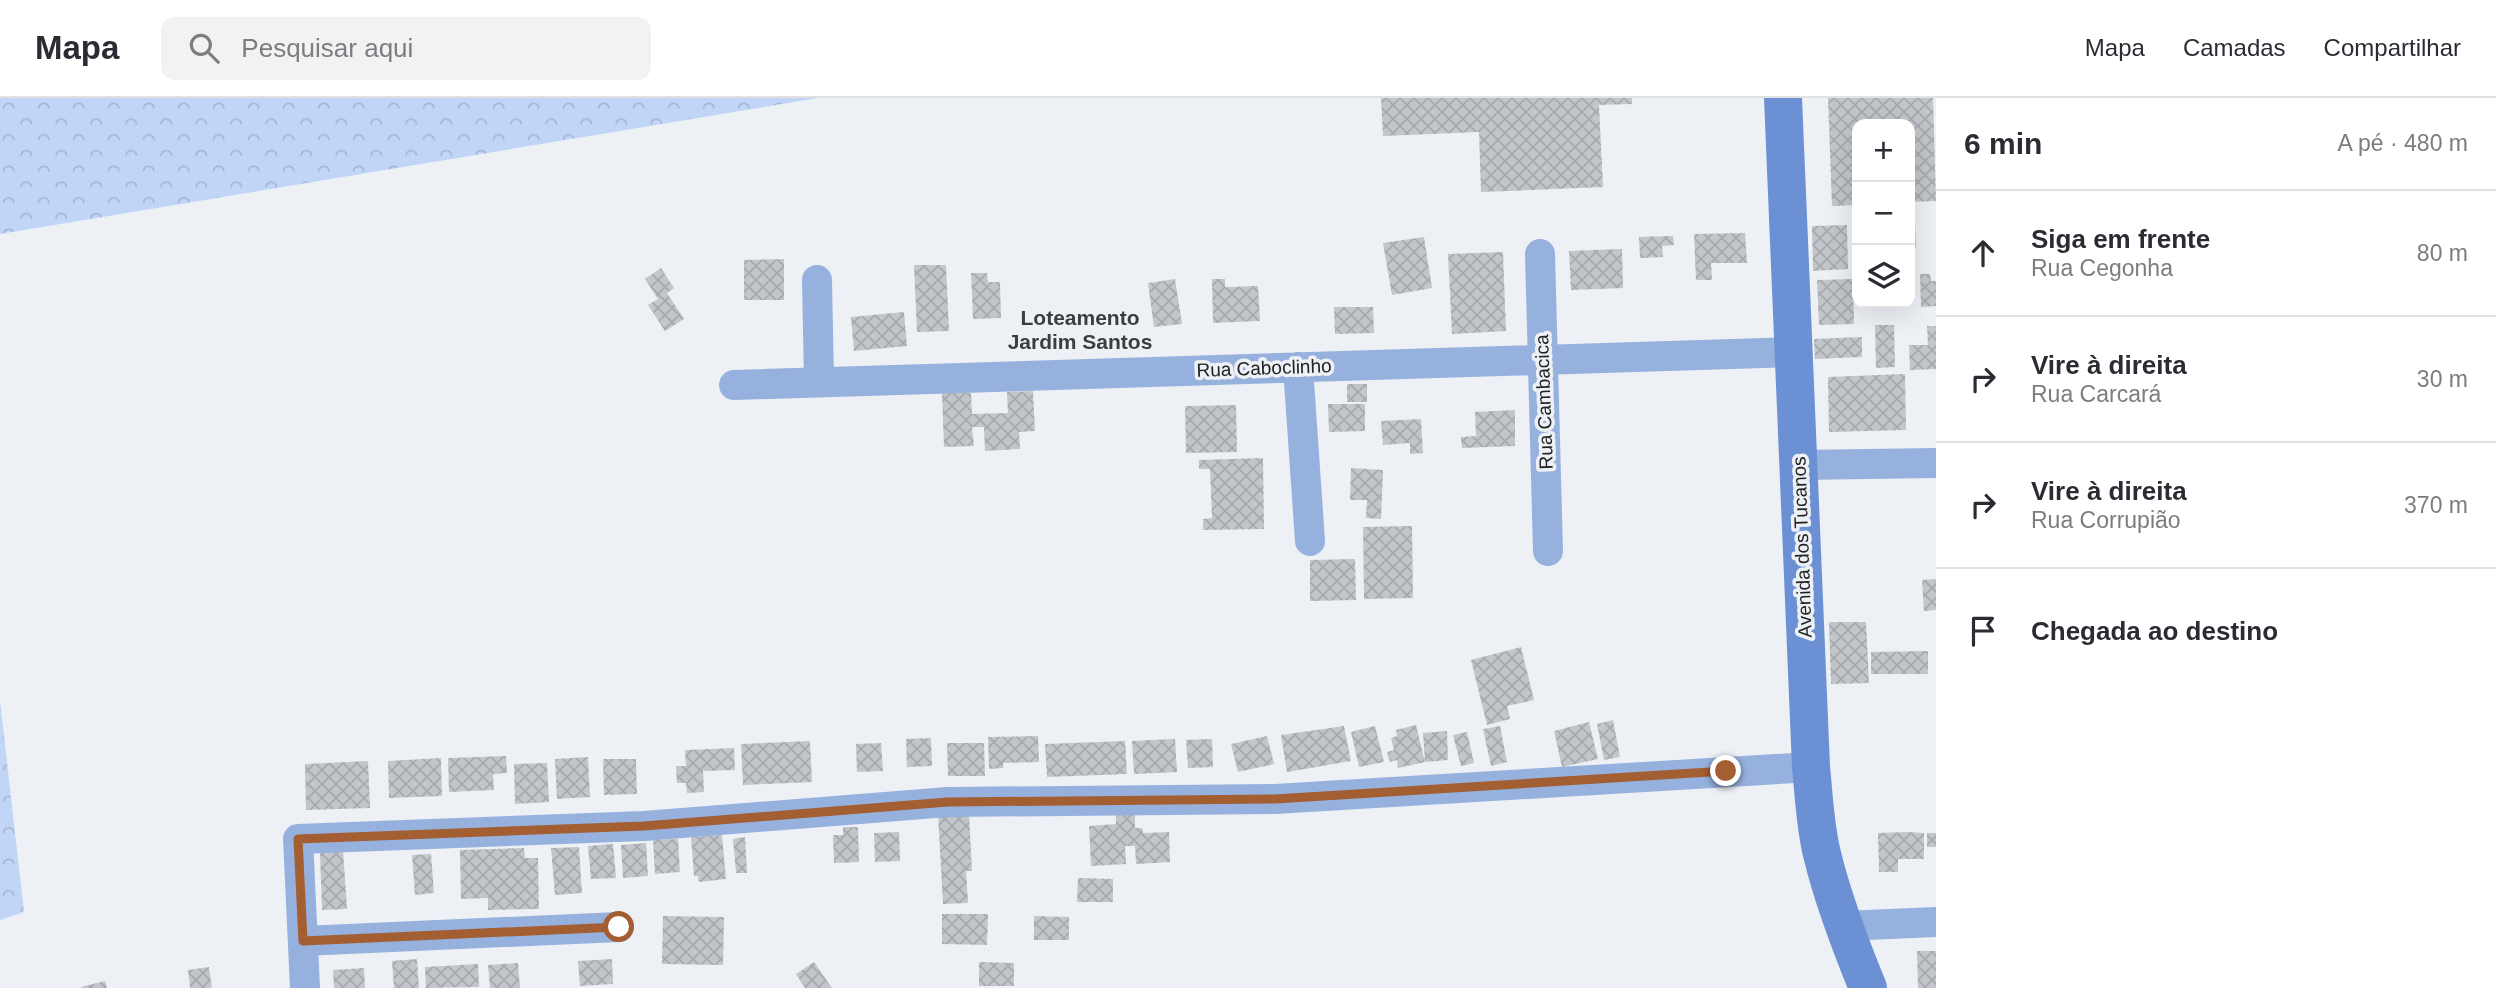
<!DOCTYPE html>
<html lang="pt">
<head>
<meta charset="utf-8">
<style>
  :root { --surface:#fff; --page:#f2f2f3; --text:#2b2b33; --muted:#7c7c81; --line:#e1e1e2 }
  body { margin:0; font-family:Helvetica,sans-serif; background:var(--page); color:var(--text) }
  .controls { position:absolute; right:21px; top:21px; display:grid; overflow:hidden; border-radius:14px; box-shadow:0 7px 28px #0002 }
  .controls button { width:63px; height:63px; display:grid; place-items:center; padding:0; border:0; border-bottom:2px solid var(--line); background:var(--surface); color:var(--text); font:35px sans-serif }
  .stop { position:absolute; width:21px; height:21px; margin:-16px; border:5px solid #a35e31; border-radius:50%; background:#fff }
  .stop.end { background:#a35e31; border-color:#fff; box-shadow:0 2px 7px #0008 }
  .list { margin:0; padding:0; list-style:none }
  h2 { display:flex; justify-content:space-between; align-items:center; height:91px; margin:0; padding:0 28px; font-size:30px }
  h2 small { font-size:23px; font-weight:400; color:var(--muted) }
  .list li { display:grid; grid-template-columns:46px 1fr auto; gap:21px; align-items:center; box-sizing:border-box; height:126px; padding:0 28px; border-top:2px solid var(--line) }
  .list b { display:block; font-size:26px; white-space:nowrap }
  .list p { margin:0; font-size:23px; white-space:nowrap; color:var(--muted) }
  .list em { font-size:23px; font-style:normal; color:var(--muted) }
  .icon { flex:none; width:38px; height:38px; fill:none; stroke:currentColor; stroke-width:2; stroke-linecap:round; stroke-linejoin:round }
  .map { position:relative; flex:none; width:1936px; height:890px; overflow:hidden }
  header { display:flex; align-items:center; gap:42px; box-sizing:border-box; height:98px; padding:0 35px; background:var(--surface); border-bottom:2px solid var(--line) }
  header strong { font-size:33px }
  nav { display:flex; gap:38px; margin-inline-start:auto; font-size:24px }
  .search { width:490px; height:63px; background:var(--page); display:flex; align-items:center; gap:18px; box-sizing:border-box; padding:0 24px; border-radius:14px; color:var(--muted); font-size:26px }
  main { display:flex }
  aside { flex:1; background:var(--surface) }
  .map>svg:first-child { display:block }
</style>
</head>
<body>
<header>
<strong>Mapa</strong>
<div class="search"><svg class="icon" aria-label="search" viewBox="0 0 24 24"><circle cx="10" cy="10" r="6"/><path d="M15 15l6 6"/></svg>Pesquisar aqui</div>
<nav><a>Mapa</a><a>Camadas</a><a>Compartilhar</a></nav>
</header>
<main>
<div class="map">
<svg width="1936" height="890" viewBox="0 0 1936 890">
  <defs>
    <pattern id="forest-crowns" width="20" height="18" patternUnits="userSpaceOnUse" patternTransform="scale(1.75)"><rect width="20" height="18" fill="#c1d5f7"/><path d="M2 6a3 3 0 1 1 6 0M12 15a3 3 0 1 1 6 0" fill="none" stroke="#a6b7d4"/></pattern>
    <pattern id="building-cross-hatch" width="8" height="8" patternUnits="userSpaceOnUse" patternTransform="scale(1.75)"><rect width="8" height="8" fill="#c2c5ca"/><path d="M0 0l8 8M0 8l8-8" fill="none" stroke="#a6a9ad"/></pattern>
  </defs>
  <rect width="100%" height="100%" fill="#edf0f5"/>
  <!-- forest -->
  <path fill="url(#forest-crowns)" d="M 0,0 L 818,0 L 0,136 Z
    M 0,603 L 24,814 L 0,822 Z"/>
  <!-- building -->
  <path fill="url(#building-cross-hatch)" d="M 1381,0 L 1632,0 L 1632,6 L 1599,7 L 1603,89 L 1481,94 L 1479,34 L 1383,38 Z
    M 1828,0 L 1933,0 L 1936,103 L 1910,104 L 1910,26 L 1857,26 L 1857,107 L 1832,108 Z
    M 1910,123 L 1915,123 L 1916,150 L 1910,151 Z
    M 1847,127 L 1848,171 L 1813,173 L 1812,128 Z
    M 1745,135 L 1747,165 L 1711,165 L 1712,182 L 1696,182 L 1694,136 Z
    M 1673,138 L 1674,147 L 1662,148 L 1663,159 L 1640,160 L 1639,139 Z
    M 1424,139 L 1432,190 L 1392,197 L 1383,145 Z
    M 1622,151 L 1623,190 L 1571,192 L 1569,153 Z
    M 1503,154 L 1506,233 L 1452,236 L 1448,156 Z
    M 784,161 L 784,202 L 744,202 L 744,162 Z
    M 914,167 L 946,167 L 949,233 L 917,234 Z
    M 661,170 L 674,190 L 667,195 L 684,221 L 665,233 L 648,207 L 658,201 L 645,181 Z
    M 971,175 L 987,175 L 988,184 L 1000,184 L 1001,220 L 973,221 Z
    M 1920,176 L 1930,176 L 1931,183 L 1936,183 L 1936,208 L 1921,209 Z
    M 1175,181 L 1182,226 L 1154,229 L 1148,185 Z
    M 1212,181 L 1225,181 L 1225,189 L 1258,188 L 1260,223 L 1213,225 Z
    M 1853,181 L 1854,226 L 1819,227 L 1817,182 Z
    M 1334,209 L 1373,209 L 1374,235 L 1335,236 Z
    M 904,214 L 907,248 L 854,253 L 851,219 Z
    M 1875,227 L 1894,227 L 1895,269 L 1876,270 Z
    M 1927,228 L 1936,228 L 1936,271 L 1910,272 L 1909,247 L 1928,247 Z
    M 1862,239 L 1862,259 L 1815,261 L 1814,241 Z
    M 1905,276 L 1906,332 L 1829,334 L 1828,279 Z
    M 1347,286 L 1367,286 L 1367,304 L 1347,304 Z
    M 1033,293 L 1035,333 L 1019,334 L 1020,351 L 985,353 L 984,329 L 972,329 L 974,348 L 944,349 L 942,295 L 971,295 L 972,316 L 1008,315 L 1007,294 Z
    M 1328,306 L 1365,306 L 1365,333 L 1329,334 Z
    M 1236,307 L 1237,354 L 1186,355 L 1185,308 Z
    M 1515,312 L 1515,348 L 1462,350 L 1461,339 L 1476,338 L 1475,314 Z
    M 1421,321 L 1423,355 L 1410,356 L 1410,345 L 1383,347 L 1381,323 Z
    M 1263,360 L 1264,431 L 1203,432 L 1203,421 L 1212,420 L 1210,371 L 1199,371 L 1199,362 Z
    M 1351,370 L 1383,372 L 1381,421 L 1366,420 L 1367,402 L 1350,402 Z
    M 1412,428 L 1413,500 L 1364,501 L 1363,429 Z
    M 1355,461 L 1356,502 L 1310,503 L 1310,462 Z
    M 1936,481 L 1936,512 L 1924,513 L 1922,482 Z
    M 1829,524 L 1866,524 L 1869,585 L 1831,586 Z
    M 1521,549 L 1534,602 L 1507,608 L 1510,621 L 1487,627 L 1471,562 Z
    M 1928,553 L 1928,576 L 1871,576 L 1871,554 Z
    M 1613,622 L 1620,659 L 1604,662 L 1597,626 Z
    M 1589,624 L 1598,661 L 1562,669 L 1554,633 Z
    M 1416,627 L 1425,664 L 1398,670 L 1397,662 L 1390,664 L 1387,654 L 1394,652 L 1391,640 L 1397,638 L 1396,632 Z
    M 1344,628 L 1351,663 L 1287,674 L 1281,637 Z
    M 1375,628 L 1384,664 L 1359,669 L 1351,634 Z
    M 1500,628 L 1507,664 L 1491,668 L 1483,631 Z
    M 1447,633 L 1448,662 L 1425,664 L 1423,635 Z
    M 1467,634 L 1474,665 L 1461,668 L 1453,637 Z
    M 1038,638 L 1039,664 L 1003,665 L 1003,670 L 989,671 L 988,639 Z
    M 1267,638 L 1274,666 L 1238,674 L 1231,646 Z
    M 931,640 L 932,668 L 907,669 L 906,641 Z
    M 1175,641 L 1177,674 L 1134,676 L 1132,643 Z
    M 1212,641 L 1213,669 L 1188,670 L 1186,642 Z
    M 810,643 L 812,684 L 743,687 L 741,646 Z
    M 1125,643 L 1127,676 L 1047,679 L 1045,646 Z
    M 881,645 L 883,673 L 857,674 L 856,646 Z
    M 947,645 L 984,645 L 985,678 L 948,678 Z
    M 734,650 L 735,672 L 703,673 L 704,694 L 687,695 L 686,685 L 677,685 L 676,668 L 686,668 L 685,652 Z
    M 506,658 L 507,675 L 493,676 L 494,692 L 449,694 L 448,660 Z
    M 588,659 L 590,699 L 557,701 L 555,661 Z
    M 441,660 L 442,698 L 389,700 L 388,663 Z
    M 603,661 L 636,661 L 637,696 L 604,697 Z
    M 368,663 L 370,710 L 306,712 L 305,666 Z
    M 547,665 L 549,704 L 515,706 L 514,666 Z
    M 969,715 L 972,773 L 966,773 L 968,805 L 943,806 L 938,716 Z
    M 1135,716 L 1135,730 L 1142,730 L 1143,735 L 1169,734 L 1170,764 L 1136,766 L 1135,748 L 1125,748 L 1126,766 L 1091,768 L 1089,728 L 1116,726 L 1116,717 Z
    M 843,729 L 858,729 L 859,764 L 834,765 L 833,737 L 843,737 Z
    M 899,734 L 900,763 L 875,764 L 874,735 Z
    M 1908,734 L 1924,735 L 1924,761 L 1898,761 L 1898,774 L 1879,774 L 1878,735 Z
    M 1927,735 L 1936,735 L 1936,749 L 1927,749 Z
    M 722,737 L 726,781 L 699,784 L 698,778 L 694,778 L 691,739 Z
    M 745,739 L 747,775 L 736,775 L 733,741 Z
    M 678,741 L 680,774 L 655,776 L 653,742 Z
    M 646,745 L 648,778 L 623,780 L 621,747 Z
    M 613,746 L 616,780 L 591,781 L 588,748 Z
    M 579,749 L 582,795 L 555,797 L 551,750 Z
    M 524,750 L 525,760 L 538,760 L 539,811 L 488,812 L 488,800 L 461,801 L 460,752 Z
    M 343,753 L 347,811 L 322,812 L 320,754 Z
    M 431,756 L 434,795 L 415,797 L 412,757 Z
    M 1078,780 L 1113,781 L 1113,804 L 1077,804 Z
    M 942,816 L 988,816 L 987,847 L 942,846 Z
    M 663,818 L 724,819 L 723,867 L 662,866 Z
    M 1034,818 L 1069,819 L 1069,842 L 1034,842 Z
    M 1917,853 L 1936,853 L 1936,890 L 1918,890 Z
    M 417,861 L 419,890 L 394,890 L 392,863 Z
    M 612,861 L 613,886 L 580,888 L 578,863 Z
    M 814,864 L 832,890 L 805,890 L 796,876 Z
    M 979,864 L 1014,865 L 1014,888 L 979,888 Z
    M 518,865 L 520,890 L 490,890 L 488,867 Z
    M 478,866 L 479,889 L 426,890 L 425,869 Z
    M 209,869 L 212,890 L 190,890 L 188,872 Z
    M 364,870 L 365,890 L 334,890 L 333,872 Z
    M 105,883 L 107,890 L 81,890 L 81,889 Z"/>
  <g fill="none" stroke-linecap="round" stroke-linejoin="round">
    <!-- street -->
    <path stroke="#97b1de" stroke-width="30" d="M 1540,156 L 1548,453
      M 817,182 L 819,284
      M 1298,269 L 1310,443
      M 734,287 L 1795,254
      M 1799,367 L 1936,365
      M 1844,828 L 1936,824
      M 303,843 L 619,829
      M 305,890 L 298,741 L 644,728 L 948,704 L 1275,701 L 1811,669"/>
    <!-- secondary -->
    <path stroke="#6b90d3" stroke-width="38" d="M 1783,0 L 1811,669 C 1814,698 1815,728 1822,756 C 1833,802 1850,846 1868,890"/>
  </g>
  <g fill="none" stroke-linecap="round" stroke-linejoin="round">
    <!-- route -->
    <path stroke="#a35e31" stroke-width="9" d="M 619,829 L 303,843 L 298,741 L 644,728 L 948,704 L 1275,701 L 1726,673"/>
  </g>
  <g text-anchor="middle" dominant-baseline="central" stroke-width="7" stroke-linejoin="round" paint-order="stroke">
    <!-- street labels -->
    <g font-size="19" fill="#212224" stroke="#edf0f5">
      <text transform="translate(1264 270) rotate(-2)">Rua Caboclinho</text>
      <text transform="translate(1544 304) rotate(-92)">Rua Cambacica</text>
      <text transform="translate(1802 449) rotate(-92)">Avenida dos Tucanos</text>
    </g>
    <!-- neighbourhood labels -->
    <g font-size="21" font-weight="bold" fill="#3a3d41" stroke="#edf0f5">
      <text x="1080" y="219">Loteamento<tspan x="1080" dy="24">Jardim Santos</tspan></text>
    </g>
  </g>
</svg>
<div class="controls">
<button>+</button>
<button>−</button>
<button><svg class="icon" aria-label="layers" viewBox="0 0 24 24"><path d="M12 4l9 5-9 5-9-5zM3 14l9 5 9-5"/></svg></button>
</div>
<div class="stop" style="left:619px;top:829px"></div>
<div class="stop end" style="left:1726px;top:673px"></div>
</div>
<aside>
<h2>6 min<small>A pé · 480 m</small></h2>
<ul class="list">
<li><svg class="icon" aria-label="ahead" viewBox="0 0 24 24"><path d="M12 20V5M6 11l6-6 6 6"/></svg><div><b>Siga em frente</b><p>Rua Cegonha</p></div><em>80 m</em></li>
<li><svg class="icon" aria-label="right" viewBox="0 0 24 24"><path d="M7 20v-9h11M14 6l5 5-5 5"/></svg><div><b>Vire à direita</b><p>Rua Carcará</p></div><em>30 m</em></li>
<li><svg class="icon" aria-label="right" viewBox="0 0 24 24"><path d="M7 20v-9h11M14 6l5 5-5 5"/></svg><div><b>Vire à direita</b><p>Rua Corrupião</p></div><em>370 m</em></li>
<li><svg class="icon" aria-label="arrive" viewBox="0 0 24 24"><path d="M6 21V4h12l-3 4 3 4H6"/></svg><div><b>Chegada ao destino</b></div></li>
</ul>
</aside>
</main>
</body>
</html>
